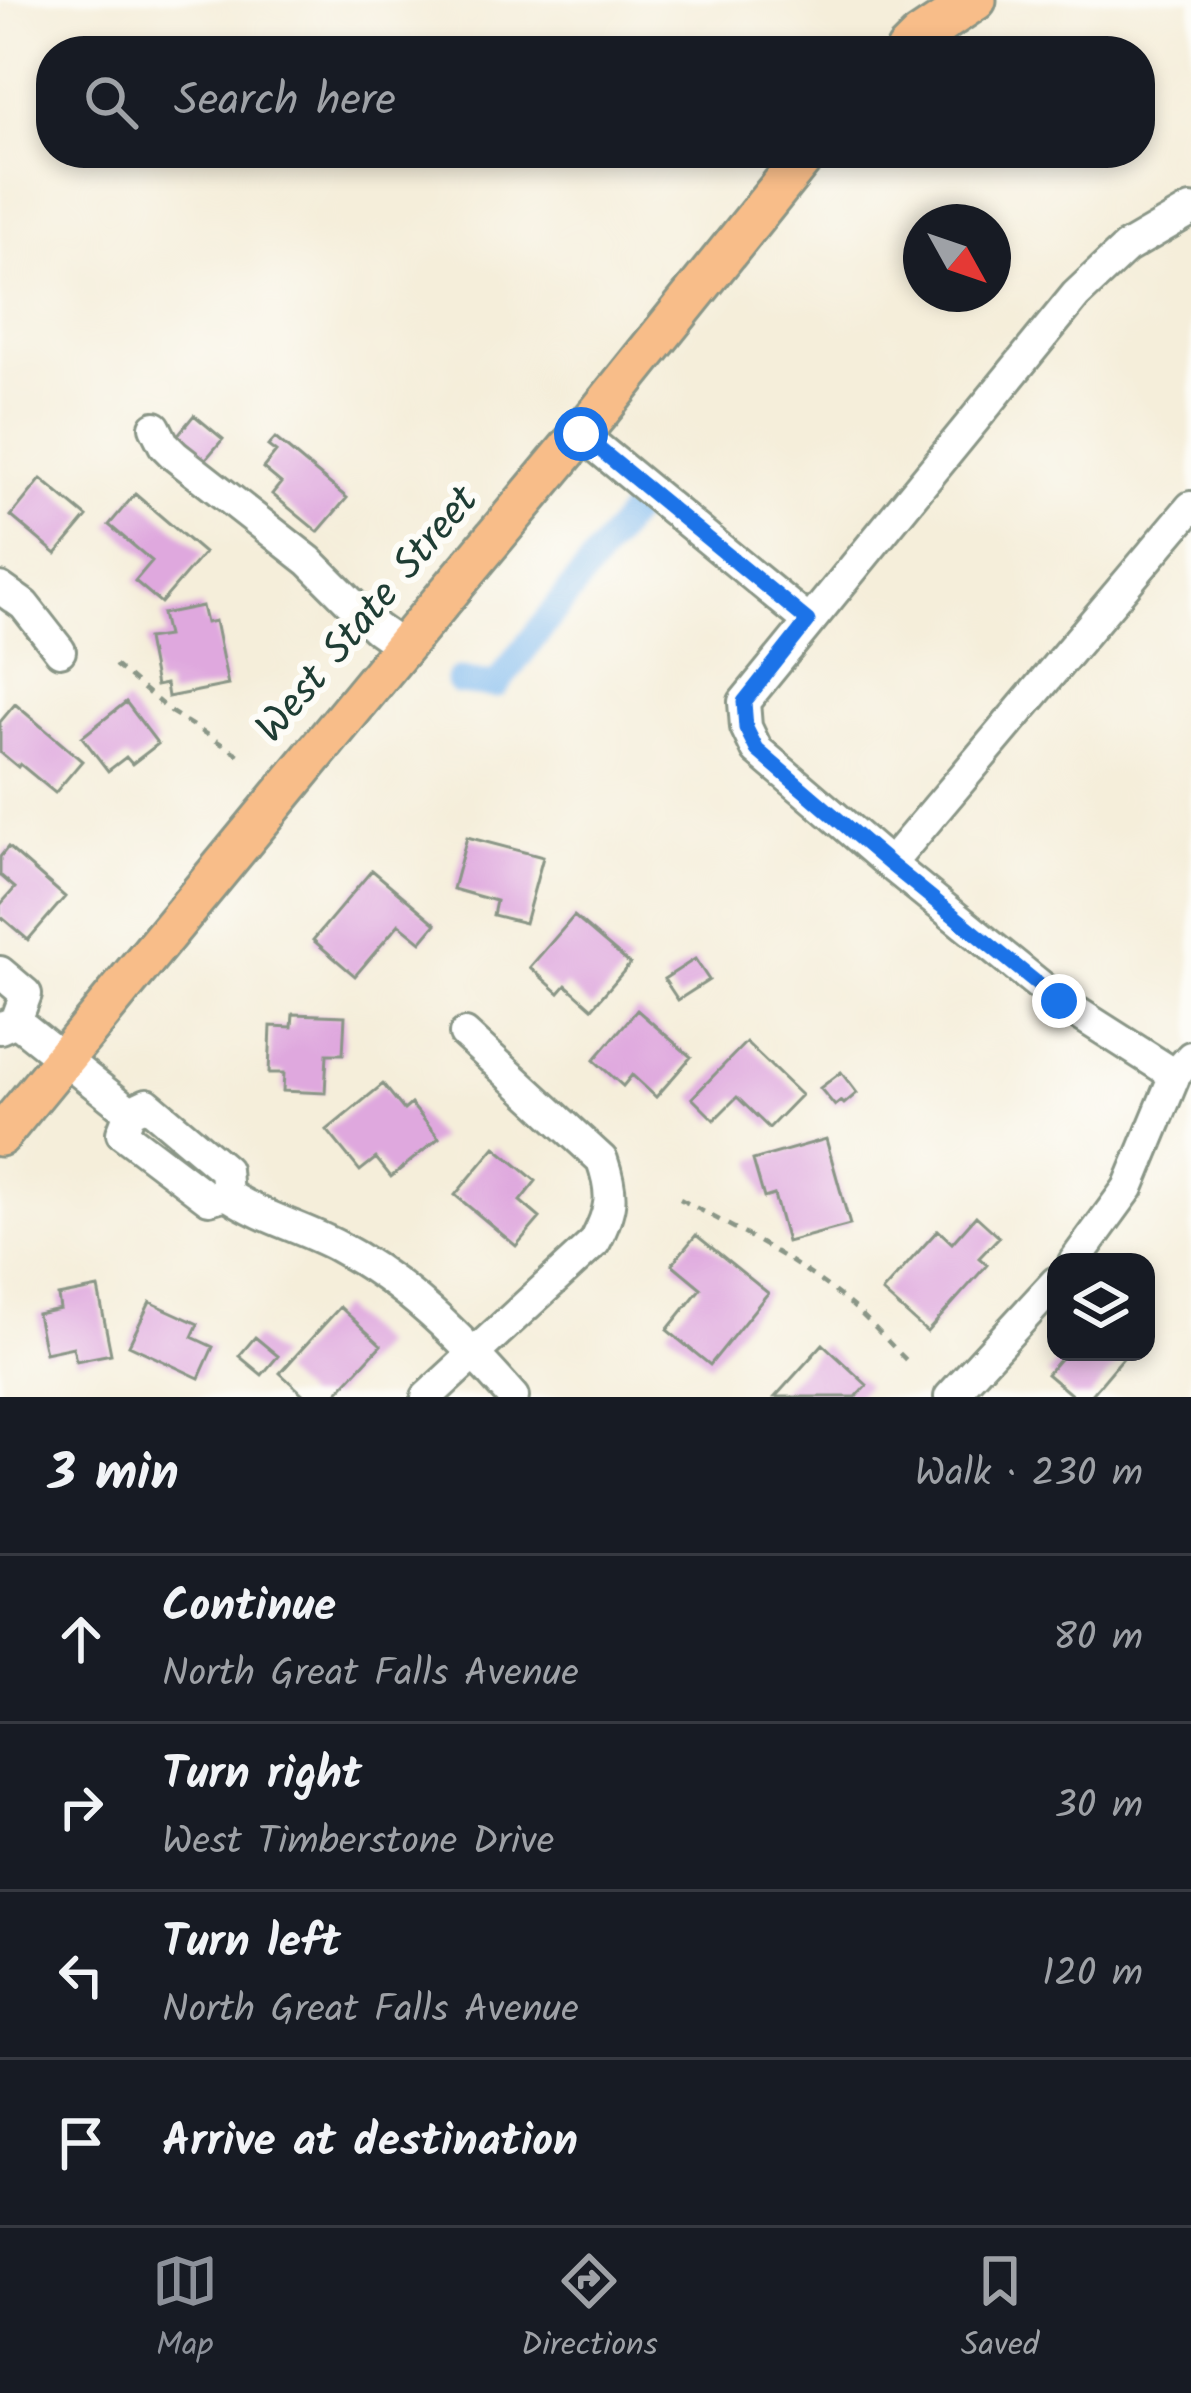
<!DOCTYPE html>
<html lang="en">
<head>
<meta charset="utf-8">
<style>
  :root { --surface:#171b24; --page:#20242c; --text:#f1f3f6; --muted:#9ea1a6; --line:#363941; --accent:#8c9099 }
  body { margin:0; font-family:Kalam,sans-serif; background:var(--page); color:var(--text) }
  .controls { position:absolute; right:36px; bottom:36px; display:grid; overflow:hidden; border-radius:24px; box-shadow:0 6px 18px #0003 }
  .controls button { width:108px; height:108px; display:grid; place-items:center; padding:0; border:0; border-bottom:3px solid var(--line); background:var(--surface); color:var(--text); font:60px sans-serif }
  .compass { position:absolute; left:903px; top:204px; width:108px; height:108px; border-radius:50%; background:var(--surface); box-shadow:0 6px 18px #0003; rotate:130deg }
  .stop { position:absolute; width:36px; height:36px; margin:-27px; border:9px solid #1a73e8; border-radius:50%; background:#fff }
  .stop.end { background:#1a73e8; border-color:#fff; box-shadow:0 3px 12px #0008 }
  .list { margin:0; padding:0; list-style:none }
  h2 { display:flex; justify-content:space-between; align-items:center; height:156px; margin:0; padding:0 48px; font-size:51px }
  h2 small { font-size:39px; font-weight:400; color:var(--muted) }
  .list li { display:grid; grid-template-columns:78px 1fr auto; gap:36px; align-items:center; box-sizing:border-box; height:168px; padding:0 48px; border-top:3px solid var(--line) }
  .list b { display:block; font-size:45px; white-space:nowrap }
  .list p { margin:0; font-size:39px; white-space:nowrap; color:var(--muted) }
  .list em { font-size:39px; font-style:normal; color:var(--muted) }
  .icon { flex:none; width:66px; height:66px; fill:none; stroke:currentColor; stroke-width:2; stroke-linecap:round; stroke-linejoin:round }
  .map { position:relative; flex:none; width:1191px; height:1397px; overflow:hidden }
  .search { position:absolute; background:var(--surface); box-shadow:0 6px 18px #0003; left:36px; right:36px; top:36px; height:132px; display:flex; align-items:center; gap:30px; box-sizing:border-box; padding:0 42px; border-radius:48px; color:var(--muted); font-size:45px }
  .sheet { height:828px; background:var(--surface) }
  nav { display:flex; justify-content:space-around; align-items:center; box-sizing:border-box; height:168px; border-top:3px solid var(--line); background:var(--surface); font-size:33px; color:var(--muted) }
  nav a { display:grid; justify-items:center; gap:6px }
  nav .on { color:var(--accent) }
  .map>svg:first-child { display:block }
</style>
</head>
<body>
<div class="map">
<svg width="1191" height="1397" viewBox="0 0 1191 1397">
  <rect width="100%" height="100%" fill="#fdfcf7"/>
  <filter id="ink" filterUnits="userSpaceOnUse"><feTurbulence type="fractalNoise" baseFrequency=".00833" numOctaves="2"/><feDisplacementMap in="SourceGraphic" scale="24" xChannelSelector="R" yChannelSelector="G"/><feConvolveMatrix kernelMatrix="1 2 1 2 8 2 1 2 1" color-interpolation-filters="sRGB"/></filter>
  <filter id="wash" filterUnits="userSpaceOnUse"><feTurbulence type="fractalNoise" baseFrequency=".004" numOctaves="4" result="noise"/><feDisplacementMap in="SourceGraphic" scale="48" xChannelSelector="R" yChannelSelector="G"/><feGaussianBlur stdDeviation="2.7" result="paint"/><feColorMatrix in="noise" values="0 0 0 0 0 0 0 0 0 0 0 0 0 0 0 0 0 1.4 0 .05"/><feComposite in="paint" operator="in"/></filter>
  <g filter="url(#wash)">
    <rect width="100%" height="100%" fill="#f5eeda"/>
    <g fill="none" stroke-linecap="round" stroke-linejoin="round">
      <!-- canal -->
      <path stroke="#7cb8ee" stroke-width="27" d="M 459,681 L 496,685 L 641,501"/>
    </g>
    <g id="blocks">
      <!-- building -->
      <path fill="#dfa8de" d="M 194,415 L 223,439 L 200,466 L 172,442 Z
        M 275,438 L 347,498 L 318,532 L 272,494 L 281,483 L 263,468 L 276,452 L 268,446 Z
        M 41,479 L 87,517 L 56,554 L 11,516 Z
        M 135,494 L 204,553 L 161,603 L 135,581 L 152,561 L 109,525 Z
        M 202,606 L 206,623 L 215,621 L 228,685 L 168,697 L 166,684 L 156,686 L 147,639 L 167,636 L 162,614 Z
        M 126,702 L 158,744 L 132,764 L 126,757 L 108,771 L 82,737 Z
        M 15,704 L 82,761 L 55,793 L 20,764 L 18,767 L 0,752 L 0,722 Z
        M 467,837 L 543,857 L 525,923 L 493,915 L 496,901 L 453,889 Z
        M 8,847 L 65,897 L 28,940 L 0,916 L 0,905 L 15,888 L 0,875 L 0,857 Z
        M 372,870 L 436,924 L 421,942 L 399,924 L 355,976 L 313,940 Z
        M 574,916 L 630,964 L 592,1008 L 566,985 L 559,993 L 530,967 Z
        M 695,959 L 709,980 L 678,1000 L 664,979 Z
        M 637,1010 L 691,1057 L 656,1097 L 632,1075 L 623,1086 L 594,1060 Z
        M 293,1014 L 345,1016 L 343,1054 L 327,1054 L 325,1093 L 283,1091 L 284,1073 L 269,1073 L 271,1026 L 292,1027 Z
        M 746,1042 L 801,1095 L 769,1128 L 737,1097 L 714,1120 L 692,1098 Z
        M 841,1072 L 857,1093 L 844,1104 L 841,1101 L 835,1106 L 820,1088 Z
        M 383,1084 L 404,1110 L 411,1104 L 439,1138 L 391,1177 L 376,1158 L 360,1171 L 327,1130 Z
        M 826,1139 L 850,1225 L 787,1242 L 774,1195 L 764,1198 L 753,1160 Z
        M 495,1147 L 536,1181 L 520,1201 L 540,1218 L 516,1246 L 455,1195 Z
        M 976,1216 L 999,1237 L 979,1258 L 987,1265 L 927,1332 L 882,1292 L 938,1230 L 952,1243 Z
        M 696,1235 L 768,1293 L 710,1365 L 667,1330 L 701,1288 L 672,1264 Z
        M 98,1288 L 111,1354 L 76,1361 L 73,1347 L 45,1353 L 37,1314 L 60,1309 L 58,1296 Z
        M 150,1302 L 198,1324 L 192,1337 L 213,1347 L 199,1378 L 129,1345 Z
        M 340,1307 L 381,1345 L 333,1397 L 306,1397 L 280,1373 Z
        M 255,1337 L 278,1356 L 262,1375 L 239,1356 Z
        M 823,1344 L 867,1385 L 856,1397 L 775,1397 Z
        M 1066,1352 L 1128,1352 L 1090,1397 L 1074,1397 L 1047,1374 Z"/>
    </g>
  </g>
  <g filter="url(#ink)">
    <use href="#blocks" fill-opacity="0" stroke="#8a9687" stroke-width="3"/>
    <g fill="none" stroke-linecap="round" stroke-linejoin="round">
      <!-- minor casing -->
      <g stroke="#8a9687" stroke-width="36">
        <path id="minor" d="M 155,427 L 164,445 L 175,456 L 309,561 L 376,628 L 403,647
          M 581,434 L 808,621
          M 0,588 L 24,605 L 60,651
          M 890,864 L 1191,507
          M 0,972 L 26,994 L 16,1021 L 0,1028
          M 16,1021 L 130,1112
          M 1175,1075 L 1059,1001 L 890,864 L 757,750 L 746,727 L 744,702 L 1076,295 L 1126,248 L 1191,210
          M 147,1104 L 225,1170 L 227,1194 L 209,1199 L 122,1133 L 130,1112 Z
          M 227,1194 C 260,1217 301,1227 337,1246 C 407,1283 461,1338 513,1397
          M 1074,1262 L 1128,1188 L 1175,1075 L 1191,1057
          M 427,1397 L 595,1242 C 612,1209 614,1195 602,1160 L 465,1034
          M 950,1397 L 1056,1282"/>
      </g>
      <!-- major casing -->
      <g stroke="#8a9687" stroke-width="45">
        <path id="major" d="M 906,51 L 919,38 L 976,0
          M 0,1136 L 403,647 L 599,412 L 807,153"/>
      </g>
      <!-- path -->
      <path stroke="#8a9687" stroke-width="4.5" stroke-dasharray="9 9" stroke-linecap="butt" d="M 115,665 L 171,712 L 239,755
        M 680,1199 C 742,1232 804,1264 857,1310 C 875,1327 892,1346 910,1364"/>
      <!-- minor -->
      <use href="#minor" stroke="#fff" stroke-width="30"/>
      <!-- major -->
      <use href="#major" stroke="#f8bd89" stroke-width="39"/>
    </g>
  </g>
  <g fill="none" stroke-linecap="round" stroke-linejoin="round" filter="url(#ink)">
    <!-- route -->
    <path stroke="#1a73e8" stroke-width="15" d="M 581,434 L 808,621 L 744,702 L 746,728 L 757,750 L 890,864 L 1059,1001"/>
  </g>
  <g text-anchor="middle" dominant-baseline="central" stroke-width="12" stroke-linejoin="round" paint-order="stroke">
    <!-- street labels -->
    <g font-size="42" fill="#1f3d34" stroke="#fdfcf7">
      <text transform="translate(368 615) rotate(-50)">West State Street</text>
    </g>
  </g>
</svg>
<div class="controls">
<button><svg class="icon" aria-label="layers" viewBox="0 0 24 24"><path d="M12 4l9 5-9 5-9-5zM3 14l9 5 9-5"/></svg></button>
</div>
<svg class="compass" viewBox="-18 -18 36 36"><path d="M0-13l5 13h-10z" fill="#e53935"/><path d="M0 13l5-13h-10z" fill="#9ea1a6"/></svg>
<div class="stop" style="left:581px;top:434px"></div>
<div class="stop end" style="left:1059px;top:1001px"></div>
<div class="search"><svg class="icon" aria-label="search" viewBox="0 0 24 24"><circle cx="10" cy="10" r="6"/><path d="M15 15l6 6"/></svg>Search here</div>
</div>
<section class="sheet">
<h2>3 min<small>Walk · 230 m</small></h2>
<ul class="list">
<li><svg class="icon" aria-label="ahead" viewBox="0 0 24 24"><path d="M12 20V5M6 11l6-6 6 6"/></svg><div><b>Continue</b><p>North Great Falls Avenue</p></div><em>80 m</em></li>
<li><svg class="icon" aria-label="right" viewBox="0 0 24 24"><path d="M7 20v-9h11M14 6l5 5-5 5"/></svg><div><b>Turn right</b><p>West Timberstone Drive</p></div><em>30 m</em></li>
<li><svg class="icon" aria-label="left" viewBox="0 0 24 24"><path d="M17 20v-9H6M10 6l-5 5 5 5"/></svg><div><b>Turn left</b><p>North Great Falls Avenue</p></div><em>120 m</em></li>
<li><svg class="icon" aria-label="arrive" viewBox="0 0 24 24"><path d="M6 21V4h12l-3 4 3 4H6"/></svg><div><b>Arrive at destination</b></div></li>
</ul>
</section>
<nav>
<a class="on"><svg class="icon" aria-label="map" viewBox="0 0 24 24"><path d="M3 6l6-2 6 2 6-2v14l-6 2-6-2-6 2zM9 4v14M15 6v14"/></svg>Map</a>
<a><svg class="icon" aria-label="directions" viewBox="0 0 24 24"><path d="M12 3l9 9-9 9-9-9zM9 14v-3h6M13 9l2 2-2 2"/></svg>Directions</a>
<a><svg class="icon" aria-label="saved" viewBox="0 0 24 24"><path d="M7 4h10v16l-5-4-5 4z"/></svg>Saved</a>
</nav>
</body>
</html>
